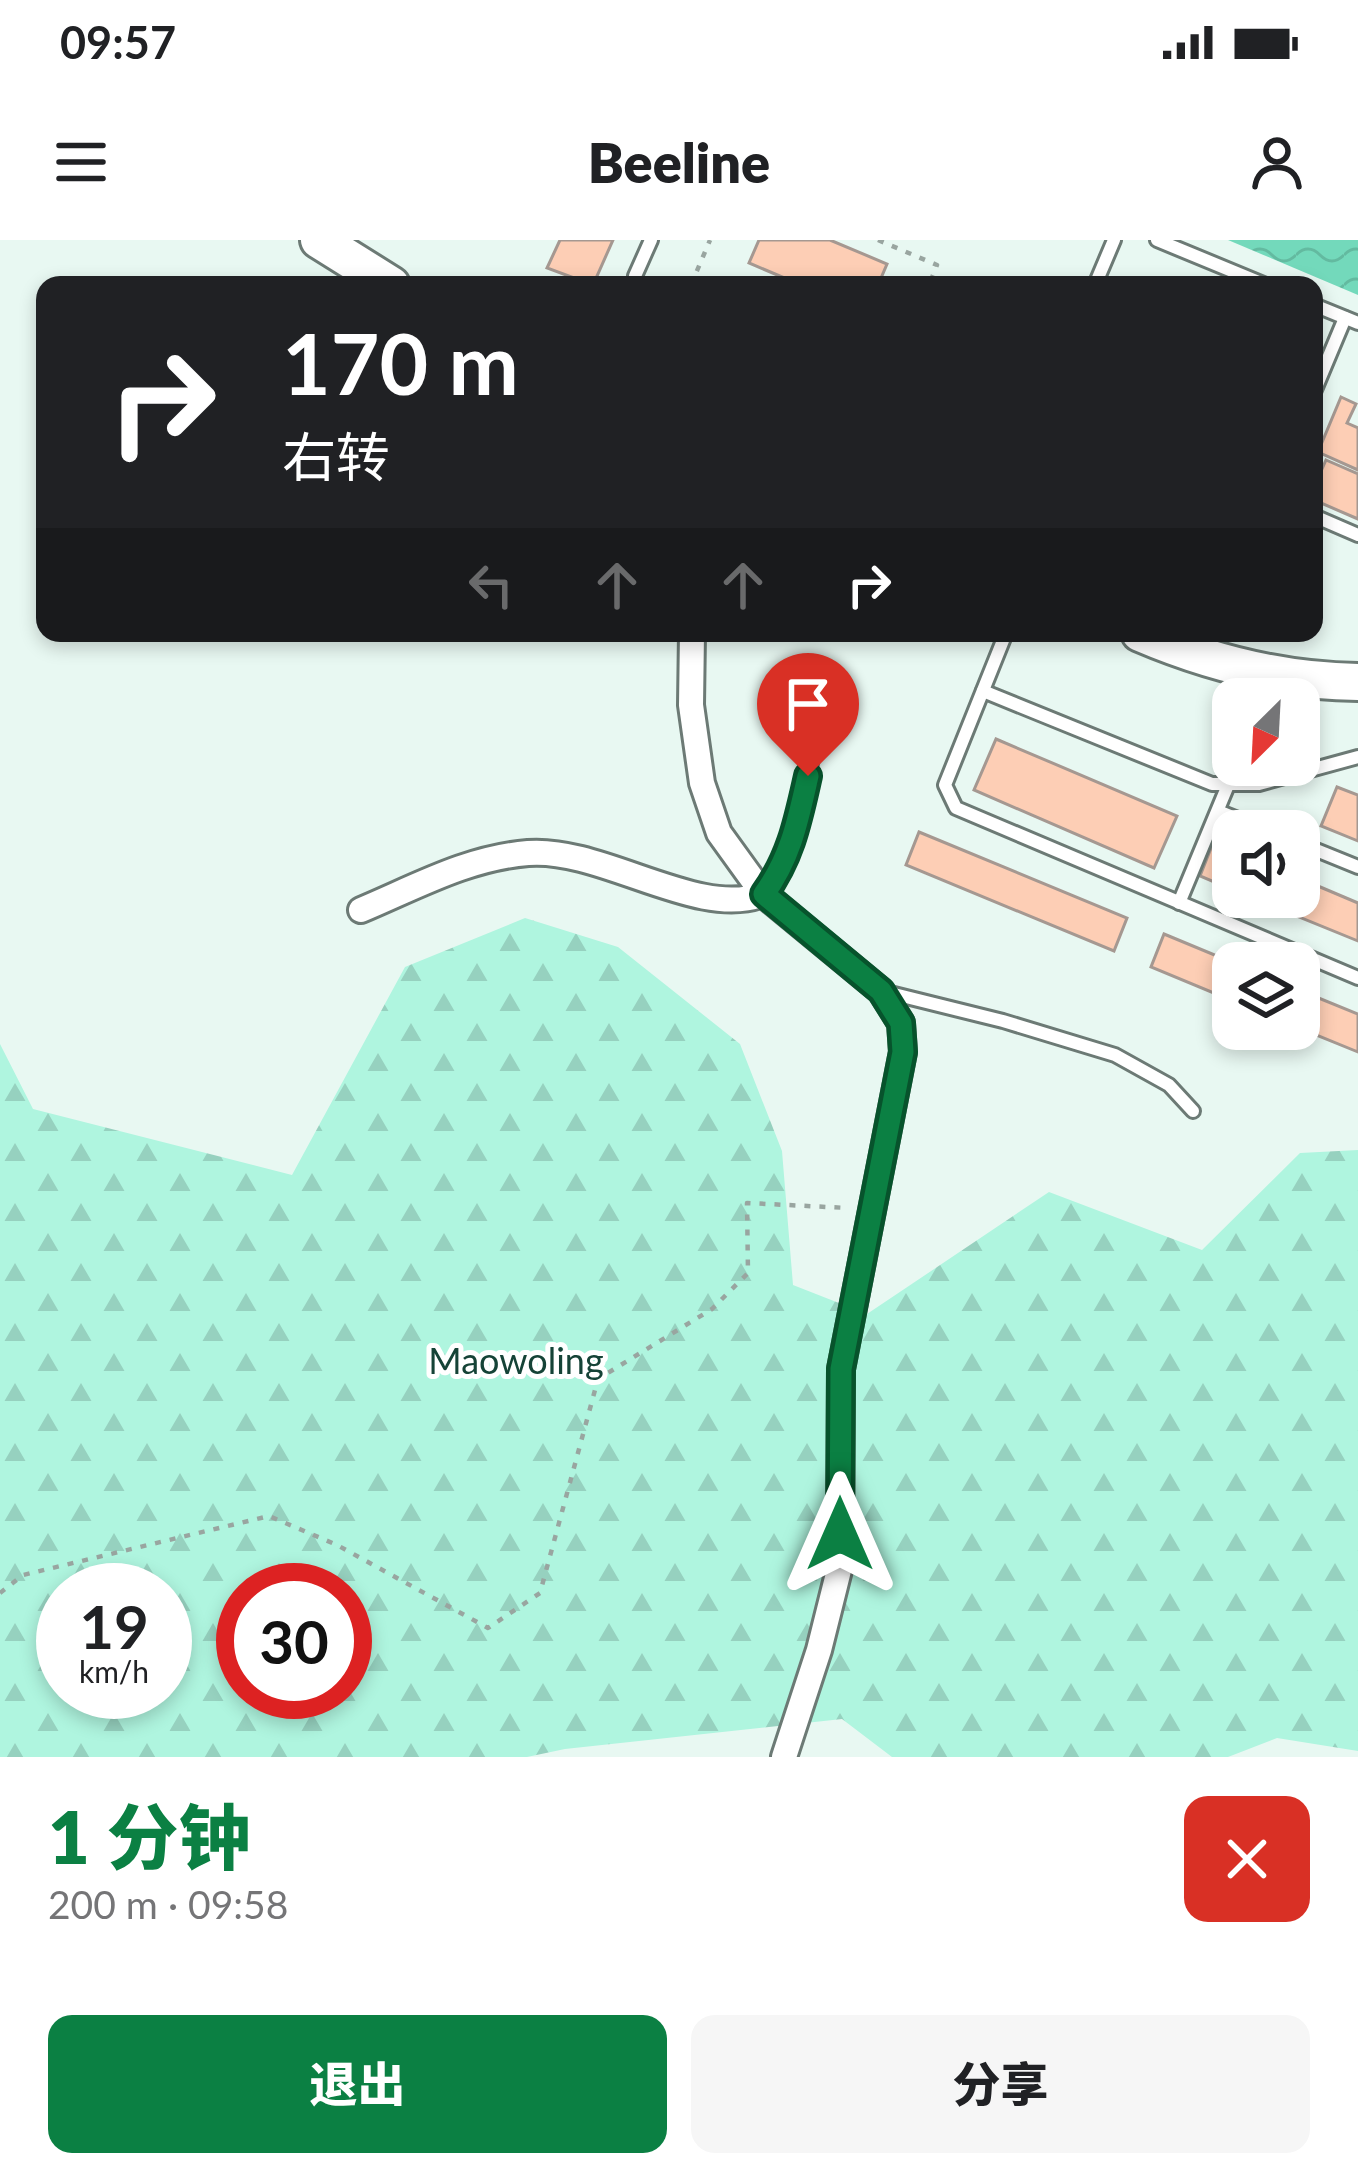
<!DOCTYPE html>
<html lang="zh">
<meta charset="utf-8">
<style>
body{margin:0;font-family:Lato,"Noto Sans SC",sans-serif;background:#f6f6f6;color:#202124;height:100vh;display:flex;flex-direction:column;font-size:45px;white-space:nowrap}
*{box-sizing:border-box;margin:0}
p{font-size:39px;color:#757577}
.icon{flex:none;width:66px;height:66px;fill:none;stroke:currentColor;stroke-width:2;stroke-linecap:round;stroke-linejoin:round}
.map{position:relative;height:1517px;overflow:hidden}
.sheet{display:flex;flex-direction:column;background:#fff;flex:1}
.sheet>*{flex:none}
.top-card{position:absolute;left:36px;top:36px;width:1287px;height:366px;border-radius:24px;box-shadow:0 6px 18px #0003;background:#202124;color:#fff;overflow:hidden}
.needle{width:78px;rotate:204deg}
.controls{position:absolute;left:1212px;top:438px;display:grid;gap:24px}
.controls a{display:grid;place-items:center;width:108px;height:108px;border-radius:24px;background:#fff;box-shadow:0 6px 18px #0003;font-size:60px}
.speed{position:absolute;left:36px;top:1323px;display:flex;gap:24px;font-size:60px;font-weight:700;text-align:center}
.speed>*{display:grid;place-content:center;width:156px;height:156px;border-radius:50%;background:#fff;box-shadow:0 6px 18px #0003;line-height:1}
.speed small{font-size:30px;font-weight:400}
.speed .limit{border:18px solid #d22;background:#fff;color:#111}
.pin{position:absolute;display:grid;place-items:center;width:102px;height:102px;color:#fff;margin:-123px -51px;border-radius:50% 50% 50% 0;rotate:-45deg;box-shadow:0 0 12px #0007}
.pin .icon{rotate:45deg}
.me{position:absolute;width:132px;margin:-66px;rotate:0deg;stroke-linejoin:round;filter:drop-shadow(0 0 9px #0008)}
.turn{display:flex;align-items:center;gap:42px;height:252px;padding:0 48px;font-size:54px}
.turn .icon{width:156px;height:156px;stroke-width:2.5}
.turn b{display:block;font-size:84px;line-height:102px}
.lanes{display:flex;align-items:center;height:114px;padding:0 48px;background:#0003;justify-content:center;gap:60px;direction:ltr}
.lanes .off{opacity:.35}
.round{display:grid;place-items:center;flex:none;width:126px;height:126px;border-radius:24px;background:#f6f6f6}
.head{display:flex;align-items:center;justify-content:space-between;height:204px;padding:0 48px}
h1{font-size:72px;font-weight:800;line-height:90px;color:#0b8043}
.primary-button{display:flex;gap:24px;margin-top:auto;padding:24px 48px}
.primary-button a{flex:1;height:138px;border-radius:24px;background:#0b8043;color:#fff;font-size:48px;font-weight:800;line-height:138px;text-align:center}
.primary-button a+a{background:#f6f6f6;color:#202124}
.status{display:flex;justify-content:space-between;align-items:center;height:84px;padding:0 60px;background:#fff;direction:ltr}
.status svg{height:33px;fill:currentColor}
header{display:flex;justify-content:space-between;align-items:center;height:156px;padding:0 48px;background:#fff;font-size:54px;font-weight:800}
.map>svg:first-child{display:block}
</style>
<div class="status"><b>09:57</b><svg viewBox="0 0 49 12"><path d="M0 12V9h3v3zM5 12V6h3v6zM10 12V3h3v9zM15 12V0h3v12zM26 1h20v11H26zM47 4h2v5h-2z"/></svg></div>
<header><svg class="icon" aria-label="menu" viewBox="0 0 24 24"><path d="M4 6h16M4 12h16M4 18h16"/></svg>Beeline<svg class="icon" aria-label="person" viewBox="0 0 24 24"><circle cx="12" cy="8" r="4"/><path d="M4 21q1-7 8-7t8 7"/></svg></header>
<div class="map">
<svg width="1358" height="1517" viewBox="0 0 1358 1517">
<defs>
<pattern id="forest-firs" width="22" height="20" patternUnits="userSpaceOnUse" patternTransform="scale(3)"><rect width="22" height="20" fill="#aff5df"/><path d="M5 1l3.5 6h-7zM16 11l3.5 6h-7z" fill="#96d1bf"/></pattern>
<pattern id="water-waves" width="16" height="10" patternUnits="userSpaceOnUse" patternTransform="scale(3)"><rect width="16" height="10" fill="#73d9bb"/><path d="M0 5q4-4 8 0t8 0" fill="none" stroke="#63baa0"/></pattern>
</defs>
<rect width="100%" height="100%" fill="#e8f8f2"/>
<path fill="url(#forest-firs)" fill-rule="evenodd" d="M525,678l93,29 122,97 42,107 11,134 74,29 182,-122 153,58 98,-97 58,-3v601l-81,-13 -49,19h-336l-50,-38 -277,30 -38,8h-527v-713l33,65 259,66 113,-208zM63,1350h102v102h-102zM243,1350h102v102h-102z"/>
<path fill="url(#water-waves)" d="M1228,0h130v55z"/>
<g fill="#fdceb5" stroke="#a59891" stroke-width="3">
<path d="M560,0h53l-20,45 -46,-17z"/>
<path d="M759,0h71l57,24 -9,21h-77l-52,-22z"/>
<path d="M1341,157l15,7 -9,19 11,5v42l-40,-18z"/>
<path d="M1326,220l32,14v45l-44,-19v-13z"/>
<path d="M996,499l181,77 -23,52 -180,-78z"/>
<path d="M1337,547l21,8v46l-37,-15z"/>
<path d="M919,592l208,86 -13,33 -208,-86z"/>
<path d="M1213,603l20,8v39l-33,-14z"/>
<path d="M1299,638l59,25v38l-108,-44h49z"/>
<path d="M1164,694l70,29 -1,38 -82,-34z"/>
<path d="M1299,750l59,24v38l-59,-24z"/>
</g>
<g fill="none" stroke-linecap="round" stroke-linejoin="round">
<g stroke="#6c7a75" stroke-width="18">
<g id="service">
<path d="M1157,0l109,45"/>
<path d="M635,36l16,-36"/>
<path d="M1095,45l19,-45"/>
<path d="M1314,65l44,18"/>
<path d="M1314,152l31,-74"/>
<path d="M1314,276l44,19"/>
<path d="M1006,393l-61,152 11,23 402,170"/>
<path d="M983,451l229,93h47l99,-27"/>
<path d="M1218,571l50,20"/>
<path d="M1299,603l59,24"/>
<path d="M764,653l29,-51 30,-131"/>
<path d="M1179,663l49,-118"/>
<path d="M886,752l117,29 112,34 54,30 24,26"/>
</g>
</g>
<g stroke="#6c7a75" stroke-width="30">
<g id="minor">
<path d="M692,393l-1,72 11,78 17,50 44,61 118,97 20,32 2,29 -62,317 -1,197 -21,84 -35,107"/>
<path d="M361,670c55,-23 106,-52 167,-57 74,-6 171,67 235,41"/>
</g>
</g>
<g stroke="#6c7a75" stroke-width="42">
<g id="secondary">
<path d="M319,0l72,45"/>
<path d="M1140,393c70,30 142,48 218,49"/>
</g>
</g>
<g stroke="#99a5a0" stroke-width="4.5" stroke-dasharray="6 9" stroke-linecap="butt">
<path d="M878,0l59,25 -8,20"/>
<path d="M691,45l19,-45"/>
<path d="M0,1353l23,-18 246,-59 68,29 151,83 52,-35 58,-214 114,-70 36,-36 -1,-70 101,5"/>
</g>
<use href="#service" stroke="#fff" stroke-width="12"/>
<use href="#minor" stroke="#fff" stroke-width="24"/>
<use href="#secondary" stroke="#fff" stroke-width="36"/>
</g>
<g fill="none" stroke-linecap="round" stroke-linejoin="round">
<g stroke="#07532c" stroke-width="30">
<path id="route" d="M808,536c-10,44 -17,81 -44,118l117,97 20,32 2,29 -62,317 -1,165"/>
</g>
<use href="#route" stroke="#0b8043" stroke-width="21"/>
</g>
<g text-anchor="middle" dominant-baseline="central" stroke-width="10" stroke-linejoin="round" paint-order="stroke">
<g font-size="36" fill="#154337" stroke="#fff">
<text x="516" y="1120">Maowoling</text>
</g>
</g>
</svg>
<div class="controls">
<a><svg class="needle" viewBox="-14 -14 28 28"><path d="M0-13l5 13h-10z" fill="#e53935"/><path d="M0 13l5-13h-10z" fill="#757577"/></svg></a>
<a><svg class="icon" aria-label="sound" viewBox="0 0 24 24"><path d="M4 9h4l5-4v14l-5-4H4zM17 9q2 3 0 6"/></svg></a>
<a><svg class="icon" aria-label="layers" viewBox="0 0 24 24"><path d="M12 4l9 5-9 5-9-5zM3 14l9 5 9-5"/></svg></a>
</div>
<div class="speed"><div>19<small>km/h</small></div><div class="limit">30</div></div>
<div class="pin" style="left:808px;top:536px;background:#d93025"><svg class="icon" aria-label="arrive" viewBox="0 0 24 24"><path d="M6 21V4h12l-3 4 3 4H6"/></svg></div>
<svg class="me" style="left:840px;top:1294px" viewBox="-20 -20 40 40"><path d="M0-17L14 15 0 8-14 15z" fill="#0b8043" stroke="#fff" stroke-width="4"/></svg>
<div class="top-card">
<div class="turn"><svg class="icon" aria-label="right" viewBox="0 0 24 24"><path d="M7 20v-9h11M14 6l5 5-5 5"/></svg><div><b>170 m</b>右转</div></div>
<div class="lanes"><svg class="icon off" aria-label="left" viewBox="0 0 24 24"><path d="M17 20v-9H6M10 6l-5 5 5 5"/></svg><svg class="icon off" aria-label="ahead" viewBox="0 0 24 24"><path d="M12 20V5M6 11l6-6 6 6"/></svg><svg class="icon off" aria-label="ahead" viewBox="0 0 24 24"><path d="M12 20V5M6 11l6-6 6 6"/></svg><svg class="icon" aria-label="right" viewBox="0 0 24 24"><path d="M7 20v-9h11M14 6l5 5-5 5"/></svg></div>
</div>
</div>
<section class="sheet">
<div class="head"><div><h1>1 分钟</h1><p>200 m · 09:58</p></div><a class="round" style="background:#d93025;color:#fff"><svg class="icon" aria-label="close" viewBox="0 0 24 24"><path d="M6 6l12 12M18 6L6 18"/></svg></a></div>
<div class="primary-button"><a>退出</a><a>分享</a></div>
</section>
